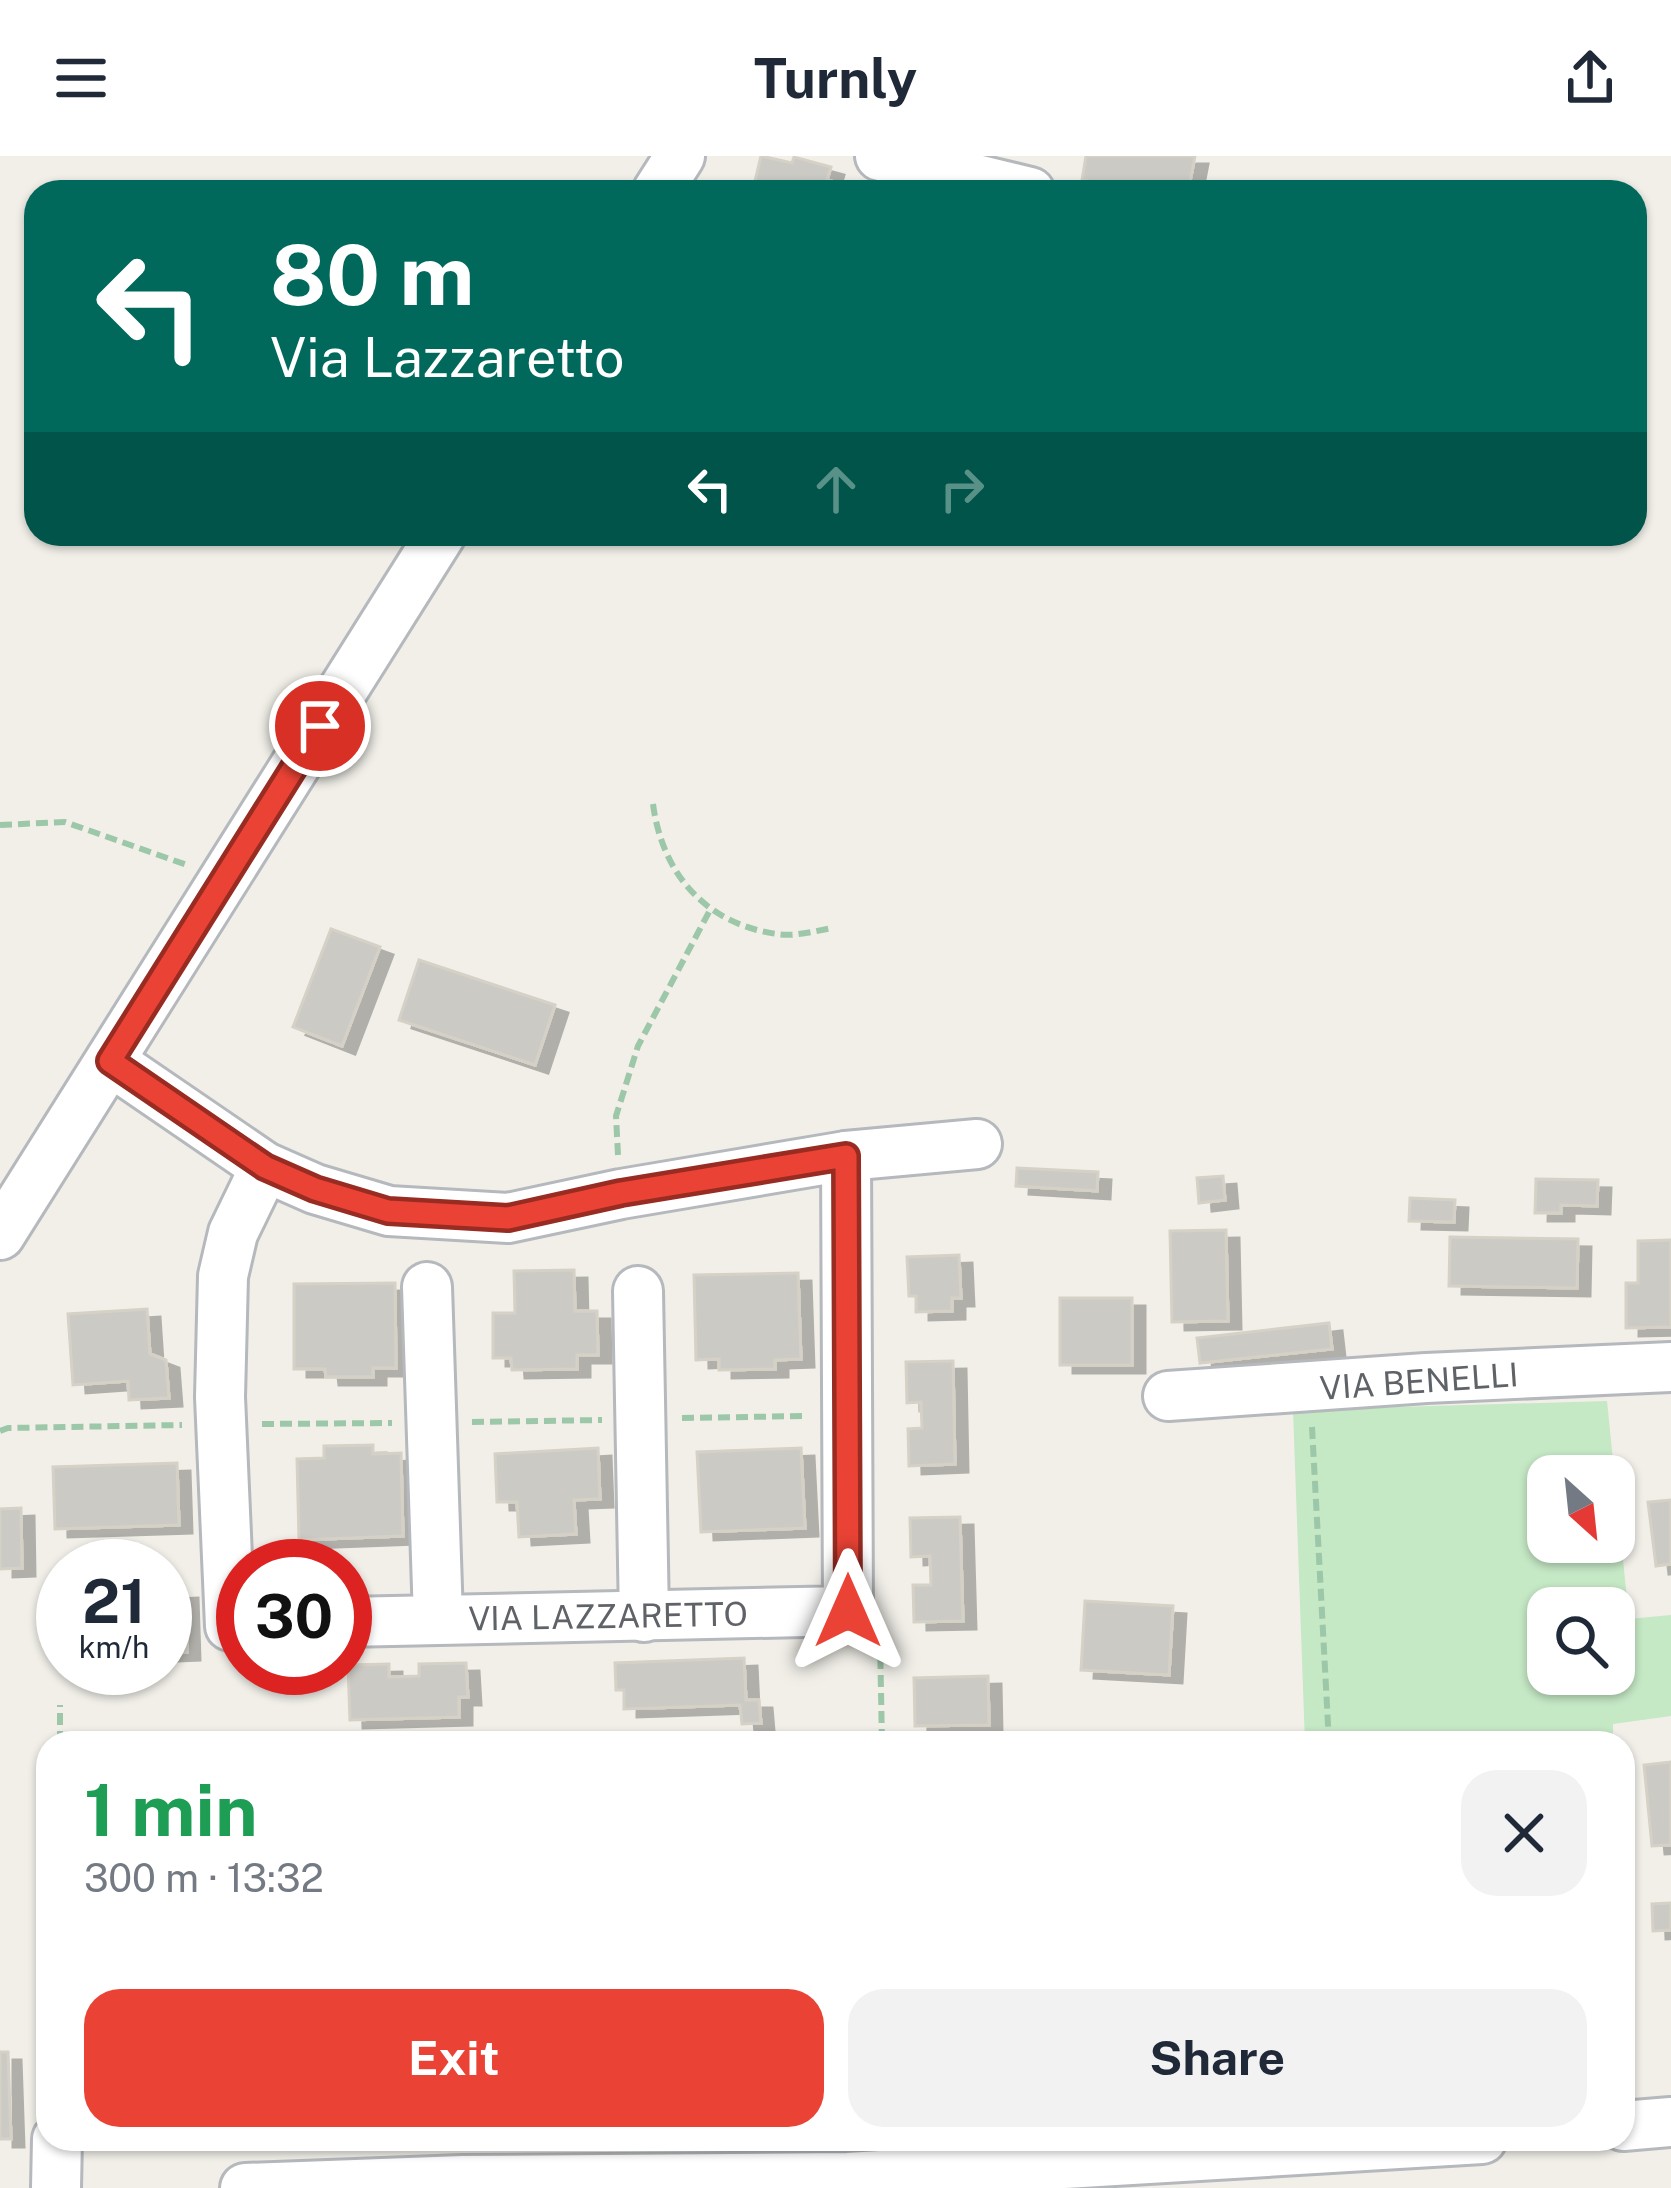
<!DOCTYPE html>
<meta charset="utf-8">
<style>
body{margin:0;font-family:"Public Sans",sans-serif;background:#f2f2f3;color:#1f2937;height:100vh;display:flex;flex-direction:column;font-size:45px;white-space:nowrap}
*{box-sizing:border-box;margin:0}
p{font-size:39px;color:#747a83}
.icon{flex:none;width:66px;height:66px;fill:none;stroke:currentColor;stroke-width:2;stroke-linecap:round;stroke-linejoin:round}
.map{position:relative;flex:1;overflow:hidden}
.sheet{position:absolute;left:36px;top:1575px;width:1599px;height:420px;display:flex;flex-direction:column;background:#fff;border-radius:36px;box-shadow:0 3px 9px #0004}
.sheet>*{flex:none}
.banner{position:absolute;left:24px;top:24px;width:1623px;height:366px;border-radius:36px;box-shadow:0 3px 9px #0004;background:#00695c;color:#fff;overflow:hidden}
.needle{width:78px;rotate:153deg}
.tools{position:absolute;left:1527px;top:1299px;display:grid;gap:24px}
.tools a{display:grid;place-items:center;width:108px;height:108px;border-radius:24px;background:#fff;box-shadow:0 3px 9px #0004;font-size:60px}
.speed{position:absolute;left:36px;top:1383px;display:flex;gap:24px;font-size:60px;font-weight:700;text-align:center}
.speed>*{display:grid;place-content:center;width:156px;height:156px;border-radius:50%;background:#fff;box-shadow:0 3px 9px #0004;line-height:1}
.speed small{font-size:30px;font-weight:400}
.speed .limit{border:18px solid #d22;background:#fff;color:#111}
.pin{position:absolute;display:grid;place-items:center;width:102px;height:102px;color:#fff;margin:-51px;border:6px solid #fff;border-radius:50%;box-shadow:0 3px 12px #0007}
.me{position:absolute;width:132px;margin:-66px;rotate:0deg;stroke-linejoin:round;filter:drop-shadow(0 0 9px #0008)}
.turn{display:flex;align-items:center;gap:42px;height:252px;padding:0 48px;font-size:54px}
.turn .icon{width:156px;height:156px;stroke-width:2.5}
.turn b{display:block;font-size:84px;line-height:102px}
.lanes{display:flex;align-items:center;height:114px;padding:0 48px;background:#0003;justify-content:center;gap:60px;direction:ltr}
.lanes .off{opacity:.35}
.round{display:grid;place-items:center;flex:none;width:126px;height:126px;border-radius:36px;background:#f2f2f3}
.headline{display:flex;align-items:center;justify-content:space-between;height:204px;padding:0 48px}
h1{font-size:72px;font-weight:700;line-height:90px;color:#1e9e55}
.cta{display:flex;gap:24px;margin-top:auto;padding:24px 48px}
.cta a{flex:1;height:138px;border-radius:36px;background:#ea4335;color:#fff;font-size:48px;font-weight:700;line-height:138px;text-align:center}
.cta a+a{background:#f2f2f3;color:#1f2937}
header{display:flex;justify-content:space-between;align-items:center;height:156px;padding:0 48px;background:#fff;font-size:54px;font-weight:700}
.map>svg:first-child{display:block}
</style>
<header><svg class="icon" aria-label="menu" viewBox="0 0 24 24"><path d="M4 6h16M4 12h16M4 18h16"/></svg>Turnly<svg class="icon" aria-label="share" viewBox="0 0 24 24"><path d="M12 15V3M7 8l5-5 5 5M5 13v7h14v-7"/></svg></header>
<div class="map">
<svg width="1671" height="2032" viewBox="0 0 1671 2032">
<defs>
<filter id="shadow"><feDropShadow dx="13" dy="8" stdDeviation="0" flood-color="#0004"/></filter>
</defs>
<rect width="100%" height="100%" fill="#f1efe8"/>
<g fill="#c5e8c5" fill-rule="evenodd">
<path d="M1607,1245l22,218 42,-4v101l-58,8v19h-308l-12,-333zM1548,1320h66v66h-66zM1548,1452h66v66h-66z"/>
<path d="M735,1983h283v13l-283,14z"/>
</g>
<g fill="#cccac5" stroke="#d6d1c6" stroke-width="3" filter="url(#shadow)">
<path d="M761,0l31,7 2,-6 37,10 -4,13 44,12h-127l2,-6 7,3z"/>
<path d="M1086,0h109l-7,36h-42l-64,-12z"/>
<path d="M331,773l49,18 -38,99 -49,-19z"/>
<path d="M419,804l136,45 -20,60 -136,-45z"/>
<path d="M1017,1012l81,4 -1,19 -81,-5z"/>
<path d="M1223,1020l2,24 -26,3 -2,-25z"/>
<path d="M1536,1023l62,1 -1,26 -36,-1v8h-26z"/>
<path d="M1410,1042l45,2 -1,22 -45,-1z"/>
<path d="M1226,1074l2,91 -56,1 -2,-91z"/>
<path d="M1450,1081l128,2 -1,49 -128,-2z"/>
<path d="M1671,1084v87l-45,1v-45h12v-42z"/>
<path d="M959,1099l2,43h-9v13l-36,1v-16h-7l-2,-39z"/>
<path d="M574,1114l1,41h22l1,44h-21v14l-65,1 -1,-12h-18v-45h22l-1,-42z"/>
<path d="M798,1117l3,86 -26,1v9l-56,1v-11l-23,1 -2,-85z"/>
<path d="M395,1127l1,85h-23v9h-47l-1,-8h-31v-85z"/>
<rect x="1060" y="1142" width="72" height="67"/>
<path d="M147,1153l3,45 16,6 3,38 -40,2 -1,-19 -55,4 -5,-71z"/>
<path d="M1329,1167l3,26 -132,14 -3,-25z"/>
<path d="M953,1205l2,103 -46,2 -1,-37 14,-1 -1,-26 -14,1 -1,-41z"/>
<path d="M373,1289v9l28,-1 2,83 -104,4 -2,-81 27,-1v-12z"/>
<path d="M598,1292l2,51 -26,1 2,34 -57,3 -2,-35h-20l-2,-48z"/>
<path d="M801,1292l4,80 -104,4 -4,-80z"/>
<path d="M177,1307l2,62 -124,4 -2,-62z"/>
<path d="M1671,1344v64l-15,2 -8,-64z"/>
<path d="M21,1352l1,60 -22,1v-60z"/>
<path d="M960,1361l3,104 -49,1 -1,-37h18l-1,-29 -19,1 -1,-39z"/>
<path d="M185,1434l2,62 -22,1v-62z"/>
<path d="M1085,1445l88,5 -4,69 -88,-5z"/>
<path d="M744,1502l2,42h13l2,23 -19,1 -2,-19 -116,4v-19h-8l-1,-27z"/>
<path d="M466,1507l2,34h-9v20l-109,3 -2,-55 41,-1v13l30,-1v-12z"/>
<path d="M988,1520l1,49 -74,1 -1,-48z"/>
<path d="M1671,1606v83l-19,1 -8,-81z"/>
<path d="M1671,1747v27l-18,1 -1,-27z"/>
<path d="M0,1896h8l3,87h-11z"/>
</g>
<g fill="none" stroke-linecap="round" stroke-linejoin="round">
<g stroke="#b5b8bc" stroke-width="54">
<g id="minor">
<path d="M880,0l150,36"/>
<path d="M657,36l23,-36"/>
<path d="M110,905l155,106 50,22 74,22 119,7 113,-24 225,-38 131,-12"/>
<path d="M0,1079l441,-701"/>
<path d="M427,1131l11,331"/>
<path d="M638,1135l6,326"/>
<path d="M1168,1240l258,-18 245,-11"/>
<path d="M345,1466l503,-11 -2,-455"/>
<path d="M243,1470h-13l-10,-229 3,-121 10,-43 32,-66"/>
<path d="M1623,1970l48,-4"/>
<path d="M56,2032l1,-49"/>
<path d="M245,2032l218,-8 385,-3 634,-38"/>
</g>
</g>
<g stroke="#9cc7a9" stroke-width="6" stroke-dasharray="12 6" stroke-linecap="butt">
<path d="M653,648c9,69 52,120 124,130 17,3 38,-3 55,-6"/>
<path d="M0,669l65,-3 122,43"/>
<path d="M618,999l-2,-39 22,-70 72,-136"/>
<path d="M682,1262l124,-2"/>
<path d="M472,1266l130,-2"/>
<path d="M262,1268l130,-1"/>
<path d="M1312,1271l17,316"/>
<path d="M0,1275l8,-3 174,-3"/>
<path d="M880,1483l2,104"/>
<path d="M60,1587v-38"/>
</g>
<use href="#minor" stroke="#fff" stroke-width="48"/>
</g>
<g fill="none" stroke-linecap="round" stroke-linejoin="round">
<g stroke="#982c22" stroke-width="30">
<path id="route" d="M320,570l-210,335 155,106 50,22 73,22 120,7 113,-25 225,-37 2,455"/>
</g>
<use href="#route" stroke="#ea4335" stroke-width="21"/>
</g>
<g text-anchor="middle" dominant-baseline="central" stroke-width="9" stroke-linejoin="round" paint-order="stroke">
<g font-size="33" fill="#5f6368" stroke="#fff">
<text transform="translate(1419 1225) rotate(-4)">VIA BENELLI</text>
<text transform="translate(608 1460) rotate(-1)">VIA LAZZARETTO</text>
</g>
</g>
</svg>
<div class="tools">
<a><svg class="needle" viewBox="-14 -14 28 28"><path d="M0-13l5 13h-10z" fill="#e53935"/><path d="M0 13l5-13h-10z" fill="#747a83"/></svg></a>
<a><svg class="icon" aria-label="search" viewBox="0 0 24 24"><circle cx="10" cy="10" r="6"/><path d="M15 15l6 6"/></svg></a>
</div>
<div class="speed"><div>21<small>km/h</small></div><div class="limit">30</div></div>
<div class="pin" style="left:320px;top:570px;background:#d93025"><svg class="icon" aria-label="arrive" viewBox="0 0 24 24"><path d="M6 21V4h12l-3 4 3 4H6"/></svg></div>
<svg class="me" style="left:848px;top:1455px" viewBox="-20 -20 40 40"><path d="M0-17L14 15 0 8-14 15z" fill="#ea4335" stroke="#fff" stroke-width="4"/></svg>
<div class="banner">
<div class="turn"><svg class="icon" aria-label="left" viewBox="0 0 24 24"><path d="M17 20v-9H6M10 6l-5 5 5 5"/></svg><div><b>80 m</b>Via Lazzaretto</div></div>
<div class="lanes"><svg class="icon" aria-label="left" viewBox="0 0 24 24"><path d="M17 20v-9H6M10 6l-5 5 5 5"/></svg><svg class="icon off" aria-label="ahead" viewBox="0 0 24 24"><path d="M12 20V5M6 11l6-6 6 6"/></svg><svg class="icon off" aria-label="right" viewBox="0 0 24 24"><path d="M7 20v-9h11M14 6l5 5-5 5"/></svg></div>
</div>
<section class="sheet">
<div class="headline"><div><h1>1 min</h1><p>300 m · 13:32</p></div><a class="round"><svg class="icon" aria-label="close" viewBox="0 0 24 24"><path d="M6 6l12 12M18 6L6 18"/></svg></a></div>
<div class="cta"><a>Exit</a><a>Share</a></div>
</section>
</div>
